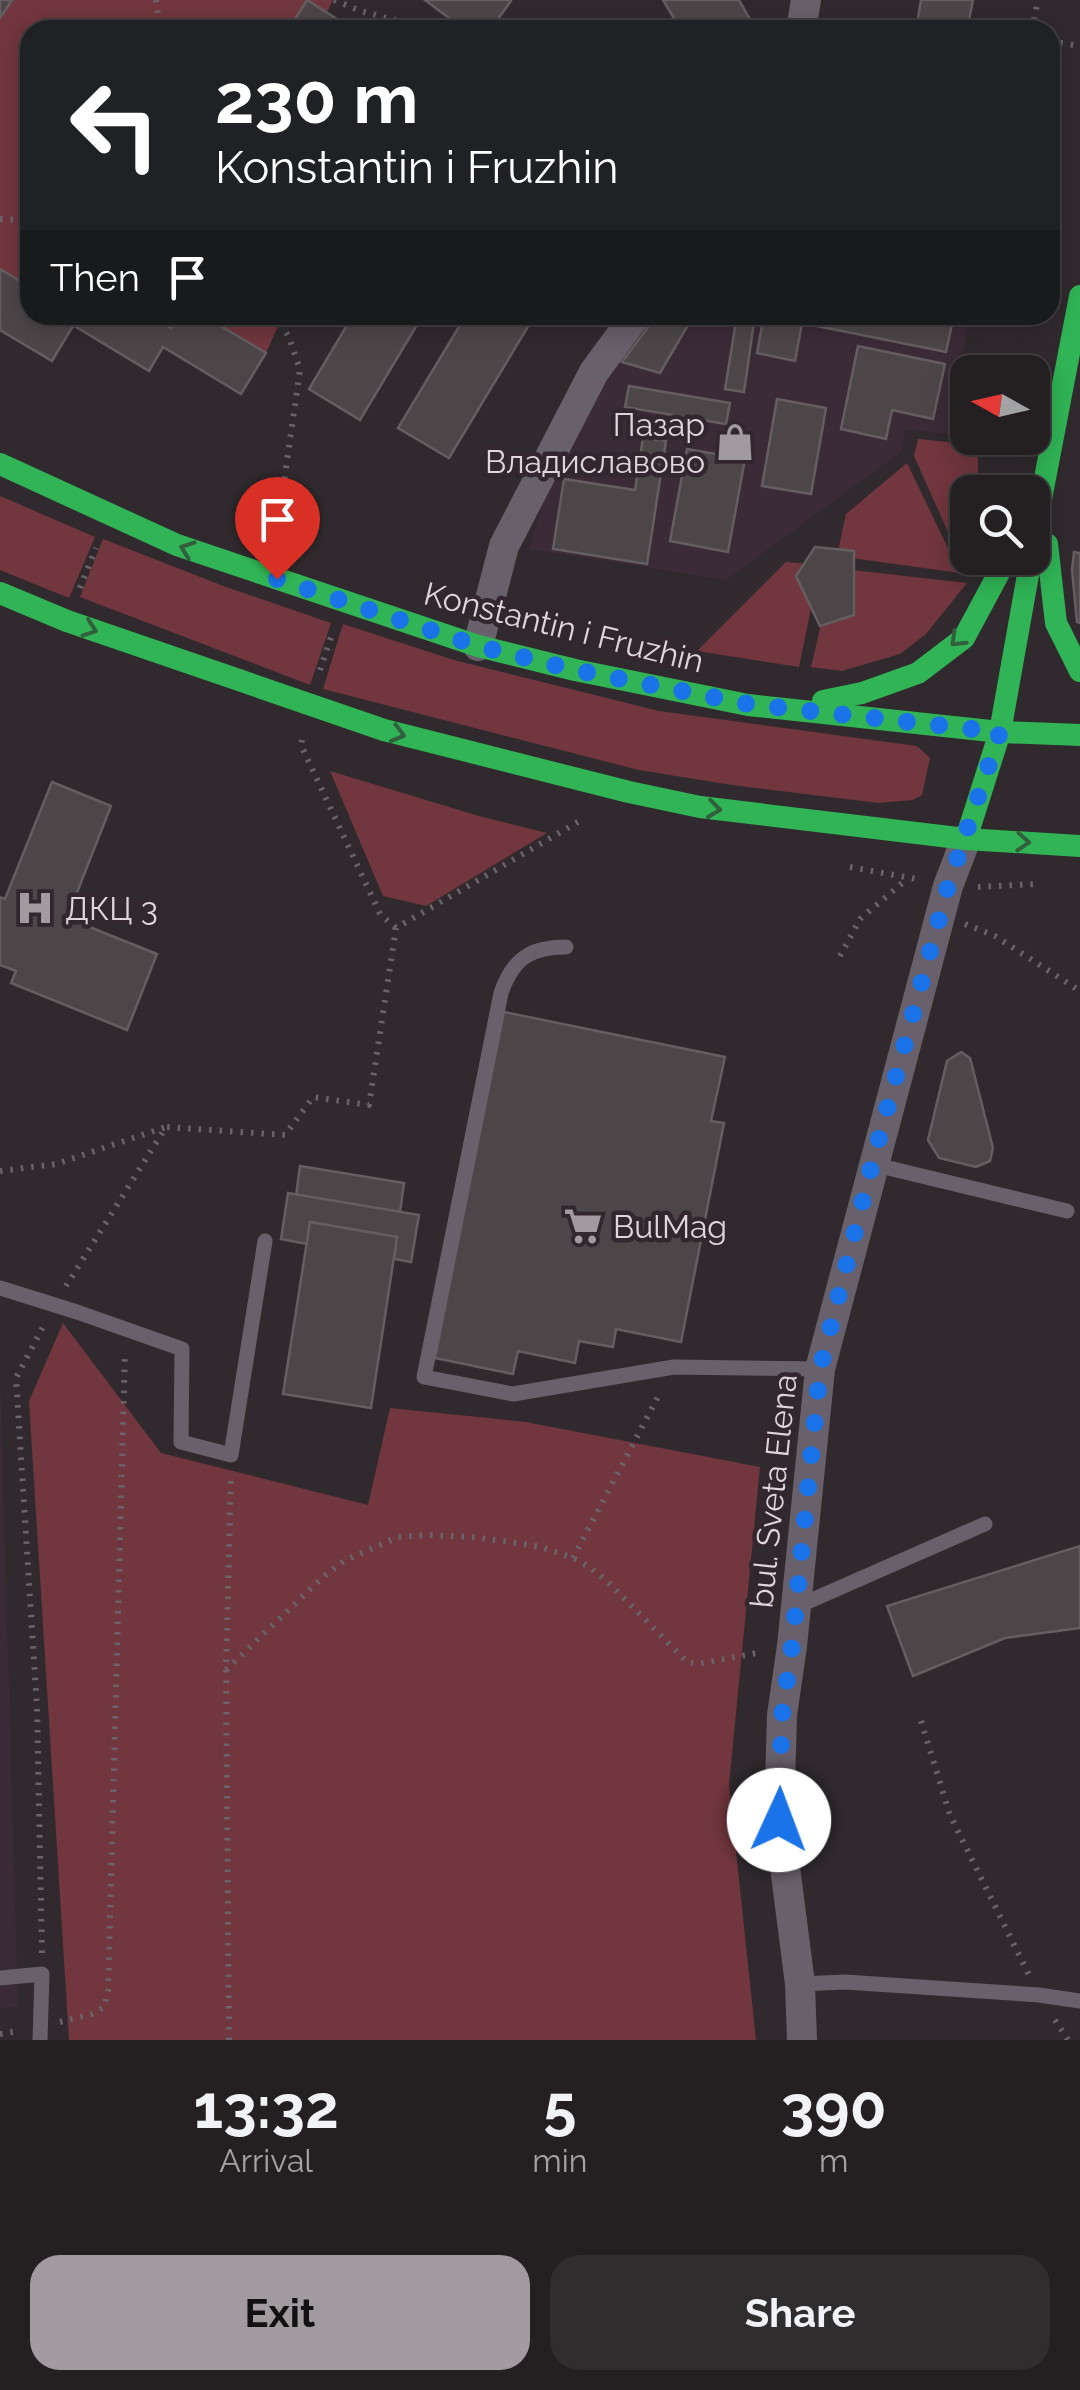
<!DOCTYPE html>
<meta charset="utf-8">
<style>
body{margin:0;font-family:Raleway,sans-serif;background:#302d2f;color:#f1f3f6;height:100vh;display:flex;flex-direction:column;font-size:38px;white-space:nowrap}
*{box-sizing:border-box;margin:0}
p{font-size:32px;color:#a3a3a5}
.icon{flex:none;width:55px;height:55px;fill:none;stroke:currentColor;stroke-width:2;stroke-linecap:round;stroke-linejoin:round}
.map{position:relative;height:2040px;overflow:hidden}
.panel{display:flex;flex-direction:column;background:#242022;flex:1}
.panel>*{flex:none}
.top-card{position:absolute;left:20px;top:20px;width:1040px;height:305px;border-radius:30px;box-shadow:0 5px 25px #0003,0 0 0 2px #413e40;background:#202124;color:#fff;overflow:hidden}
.needle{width:65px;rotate:278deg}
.buttons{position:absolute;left:950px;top:355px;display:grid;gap:20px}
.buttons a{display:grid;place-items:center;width:100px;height:100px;border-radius:20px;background:#242022;box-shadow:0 5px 25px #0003,0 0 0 2px #413e40;font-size:50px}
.pin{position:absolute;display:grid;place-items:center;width:85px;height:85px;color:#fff;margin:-102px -42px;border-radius:50% 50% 50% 0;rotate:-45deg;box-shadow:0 0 10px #0007}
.pin .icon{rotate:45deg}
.me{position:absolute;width:110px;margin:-55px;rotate:2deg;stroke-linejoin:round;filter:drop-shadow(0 0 8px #0008)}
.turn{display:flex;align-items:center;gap:35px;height:210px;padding:0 30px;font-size:45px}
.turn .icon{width:130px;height:130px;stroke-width:2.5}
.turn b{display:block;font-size:70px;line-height:85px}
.then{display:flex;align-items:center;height:95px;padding:0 30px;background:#0003;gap:20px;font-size:38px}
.eta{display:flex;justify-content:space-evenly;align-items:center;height:170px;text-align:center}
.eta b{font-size:60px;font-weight:700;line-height:70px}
.primary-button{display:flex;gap:20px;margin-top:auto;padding:20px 30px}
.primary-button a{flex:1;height:115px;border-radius:30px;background:#a19a9e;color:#111;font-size:40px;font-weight:700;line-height:115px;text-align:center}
.primary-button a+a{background:#302d2f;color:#f1f3f6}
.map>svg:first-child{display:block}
</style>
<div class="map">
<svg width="1080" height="2040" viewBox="0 0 1080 2040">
<rect width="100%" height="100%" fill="#302a2e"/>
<g fill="#3b2b37">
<path d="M651,315h319l-22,119 -43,-5 -3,22 -176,129 -197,-31 21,-71 47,-97z"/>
<path d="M0,1374l18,633 -18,1z"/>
</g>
<g fill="#72363e">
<path d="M12,0h321l-15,30h-288v257l-30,-18v-251z"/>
<path d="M202,315h81l-17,38z"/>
<path d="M918,439l60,6v47h-10l1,66 -4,12 -51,-114z"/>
<path d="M907,463l53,110 -123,-17 9,-42z"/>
<path d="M0,496l95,41 -26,61 -69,-28z"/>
<path d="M103,539l123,48 105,36 -21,62 -230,-88z"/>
<path d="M786,562l34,3 -21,102 -102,-16z"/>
<path d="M834,568l133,15 -41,51 -26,20 -58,17 -31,-4z"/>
<path d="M343,624l111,36 205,51 258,35 13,12 -8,37 -9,5 -35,3 -146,-18 -93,-15 -316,-81z"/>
<path d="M330,771l149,45 68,17 -121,73 -43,-10z"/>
<path d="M63,1323l98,130 207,52 22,-97 136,14 234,45 -31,318 27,255h-687l-40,-639z"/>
</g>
<g fill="#4c4648" stroke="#645e61" stroke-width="2.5">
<path d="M0,0h12l-12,18z"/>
<path d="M307,0l41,26 -3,4 -56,-1z"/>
<path d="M425,0h85l1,1 -21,29h-25z"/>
<path d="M663,0h76l17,30h-75z"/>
<path d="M921,0h52l-6,30h-51z"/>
<path d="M0,269l30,18v28l49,1 -27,45 -52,-31z"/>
<path d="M79,315h70l22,13 7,-13h24l64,38 -25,41 -78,-47 -14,24 -76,-46z"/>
<path d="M353,315h70l-63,105 -51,-31z"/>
<path d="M466,315h69l-86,143 -51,-30z"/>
<path d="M657,315h37l-34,58 -38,-11z"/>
<path d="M737,315h18l-11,77 -19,-3z"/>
<path d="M764,315h190l-8,37 -144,-29 -7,38 -38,-8z"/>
<path d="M858,346l87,18 -12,55 -41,-9 -6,29 -45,-10z"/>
<path d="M629,386l101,17 -4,21 -101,-17z"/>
<path d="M777,399l49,9 -15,86 -49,-8z"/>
<path d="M643,438l23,3 -19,123 -94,-15 11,-70 71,11z"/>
<path d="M687,449l58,10 -17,93 -58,-11z"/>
<path d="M815,547l39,4v64l-34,11 -24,-50z"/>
<path d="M1074,552l6,1v70l-3,-1 -5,-52z"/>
<path d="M52,782l59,24 -44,112 90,36 -30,76 -116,-47 5,-12 -16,-6v-68l5,2z"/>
<path d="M504,1012l221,45 -14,64 13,2 -43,219 -65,-13 -3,18 -34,-6 -4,22 -57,-12 -5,23 -78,-16z"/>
<path d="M961,1052l9,6 23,90 -3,13 -14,6 -37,-9 -11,-18 19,-79z"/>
<path d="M300,1166l104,17 -4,29 -104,-16z"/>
<path d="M288,1193l131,22 -8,47 -17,-3 3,-22 -87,-15 -3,22 -26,-5z"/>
<path d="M310,1222l87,15 -26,171 -88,-14z"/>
<path d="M1080,1546v82l-75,10 -92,38 -26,-70z"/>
</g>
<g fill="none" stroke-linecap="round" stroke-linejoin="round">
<g stroke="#6a636a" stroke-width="6" stroke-dasharray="2.5 8" stroke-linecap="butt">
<path d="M156,0l4,30"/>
<path d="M334,0l27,11 71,19"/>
<path d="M1032,30l6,-30"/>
<path d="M1050,41l30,5"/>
<path d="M0,219l30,1"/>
<path d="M275,315l14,22 11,33 -16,112"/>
<path d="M80,588l16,-40"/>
<path d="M320,670l12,-36"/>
<path d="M302,740l-1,5 79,169 16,14"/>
<path d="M850,867l72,13"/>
<path d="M978,887l58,-3"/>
<path d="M965,924l30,12 85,55"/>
<path d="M840,956l20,-37 47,-40"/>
<path d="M0,1171l56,-7 110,-37"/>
<path d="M66,1286l100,-159 119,8 28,-38 56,8 27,-177 187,-109"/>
<path d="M573,1558l88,-167"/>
<path d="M226,1670l98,-94 20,-15 54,-24 31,-2 42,2 40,5 30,5 32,11 18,10 18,15 78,79 11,2 64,-12"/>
<path d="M921,1721l29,94 79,160"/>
<path d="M42,1953l-5,-246 -21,-329 29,-55"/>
<path d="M1055,2020l13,20"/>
<path d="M60,2022l32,-8 12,-7 4,-16 17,-639"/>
<path d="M0,2034l18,-3"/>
<path d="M229,2040l-3,-370 5,-194"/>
</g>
<g stroke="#68606a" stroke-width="15">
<path d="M566,947c-36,0 -53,12 -65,46l-77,384 89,17 161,-27 146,2"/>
<path d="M872,1164l195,47"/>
<path d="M0,1288l77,24 105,37 -1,93 50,13 34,-214"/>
<path d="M796,1607l189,-83"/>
<path d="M0,1978l42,-4 -2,66"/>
<path d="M800,1984l45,-2 194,13 41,6"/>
</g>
<g stroke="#68606a" stroke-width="30">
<path d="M801,30l5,-30"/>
<path d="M478,646l26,-100 90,-174 42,-57"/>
<path d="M802,2040l-2,-56 -21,-164 3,-105 10,-69 28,-277 128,-483 18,-47"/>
</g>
<g stroke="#30b455" stroke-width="22">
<path d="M0,464l177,81 301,101 97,24 173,35 252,27 80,3"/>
<path d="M1047,544l9,79 24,48"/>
<path d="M1032,546l48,-250"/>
<path d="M0,593l67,28 317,109 245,62 71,15 266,32 114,7"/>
<path d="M823,701l39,-8 56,-20 46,-35 43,-80"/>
<path d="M966,839l34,-107 31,-174"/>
</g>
</g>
<defs><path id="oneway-chevron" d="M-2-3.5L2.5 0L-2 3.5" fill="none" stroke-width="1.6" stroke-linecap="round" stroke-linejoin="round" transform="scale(2.5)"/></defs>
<g stroke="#325f3e">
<use href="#oneway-chevron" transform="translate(187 549) rotate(-160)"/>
<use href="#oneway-chevron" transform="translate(90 629) rotate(19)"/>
<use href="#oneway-chevron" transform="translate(957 640) rotate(136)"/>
<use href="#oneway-chevron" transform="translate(398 734) rotate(15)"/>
<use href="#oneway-chevron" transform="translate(714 809) rotate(7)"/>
<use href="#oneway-chevron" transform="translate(1023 842) rotate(4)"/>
</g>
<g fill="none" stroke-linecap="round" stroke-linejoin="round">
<path stroke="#1a73e8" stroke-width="18" stroke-dasharray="0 32.4" d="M277,579l201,67 97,24 173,34 252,28 -52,154 -76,278 -52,205 -28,277 -10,69 -3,105"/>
</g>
<defs>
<g id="shop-bare" transform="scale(3)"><path d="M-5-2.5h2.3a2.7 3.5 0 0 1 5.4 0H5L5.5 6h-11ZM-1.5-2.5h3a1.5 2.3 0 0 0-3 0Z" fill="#a19a9e" stroke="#33272f" stroke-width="2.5" paint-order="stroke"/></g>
<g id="hospital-bare" transform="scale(3)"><path d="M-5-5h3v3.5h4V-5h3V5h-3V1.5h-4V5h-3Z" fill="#a19a9e" stroke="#33272f" stroke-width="2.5" paint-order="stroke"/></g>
<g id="supermarket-bare" transform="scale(3)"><path d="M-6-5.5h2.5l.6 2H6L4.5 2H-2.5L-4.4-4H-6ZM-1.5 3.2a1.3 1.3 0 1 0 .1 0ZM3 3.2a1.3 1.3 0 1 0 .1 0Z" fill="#a19a9e" stroke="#33272f" stroke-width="2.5" paint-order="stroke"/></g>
</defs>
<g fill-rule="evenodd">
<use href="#shop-bare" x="735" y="442"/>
<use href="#hospital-bare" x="35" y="908"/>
<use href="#supermarket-bare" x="583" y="1226"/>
</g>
<g text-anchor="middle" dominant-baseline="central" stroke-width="9" stroke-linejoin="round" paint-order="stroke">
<g font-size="32" fill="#ded6db" stroke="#33272f" text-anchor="start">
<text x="705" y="424" text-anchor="end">Пазар<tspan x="705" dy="37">Владиславово</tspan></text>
<text x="65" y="908">ДКЦ 3</text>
<text x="613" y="1226">BulMag</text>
</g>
<g font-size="32" fill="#ded6db" stroke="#33272f">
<text transform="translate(564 627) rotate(14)">Konstantin i Fruzhin</text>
<text transform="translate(773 1491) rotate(-84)">bul. Sveta Elena</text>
</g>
</g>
</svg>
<div class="buttons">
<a><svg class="needle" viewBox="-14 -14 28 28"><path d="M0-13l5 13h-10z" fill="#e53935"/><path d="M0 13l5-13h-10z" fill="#a3a3a5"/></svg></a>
<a><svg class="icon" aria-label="search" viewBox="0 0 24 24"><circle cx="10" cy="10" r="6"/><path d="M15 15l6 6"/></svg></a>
</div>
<div class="pin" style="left:277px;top:579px;background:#d93025"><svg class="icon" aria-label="arrive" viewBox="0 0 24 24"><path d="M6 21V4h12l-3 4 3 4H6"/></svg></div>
<svg class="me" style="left:779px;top:1820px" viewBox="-20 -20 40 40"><circle r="19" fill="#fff"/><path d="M0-13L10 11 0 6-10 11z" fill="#1a73e8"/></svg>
<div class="top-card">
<div class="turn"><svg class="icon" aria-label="left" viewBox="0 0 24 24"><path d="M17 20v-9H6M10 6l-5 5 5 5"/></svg><div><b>230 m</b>Konstantin i Fruzhin</div></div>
<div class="then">Then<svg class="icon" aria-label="arrive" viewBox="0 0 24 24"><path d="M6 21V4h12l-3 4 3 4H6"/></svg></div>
</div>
</div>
<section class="panel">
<div class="eta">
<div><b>13:32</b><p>Arrival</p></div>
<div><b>5</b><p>min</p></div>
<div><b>390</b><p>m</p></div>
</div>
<div class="primary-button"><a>Exit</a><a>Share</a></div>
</section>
